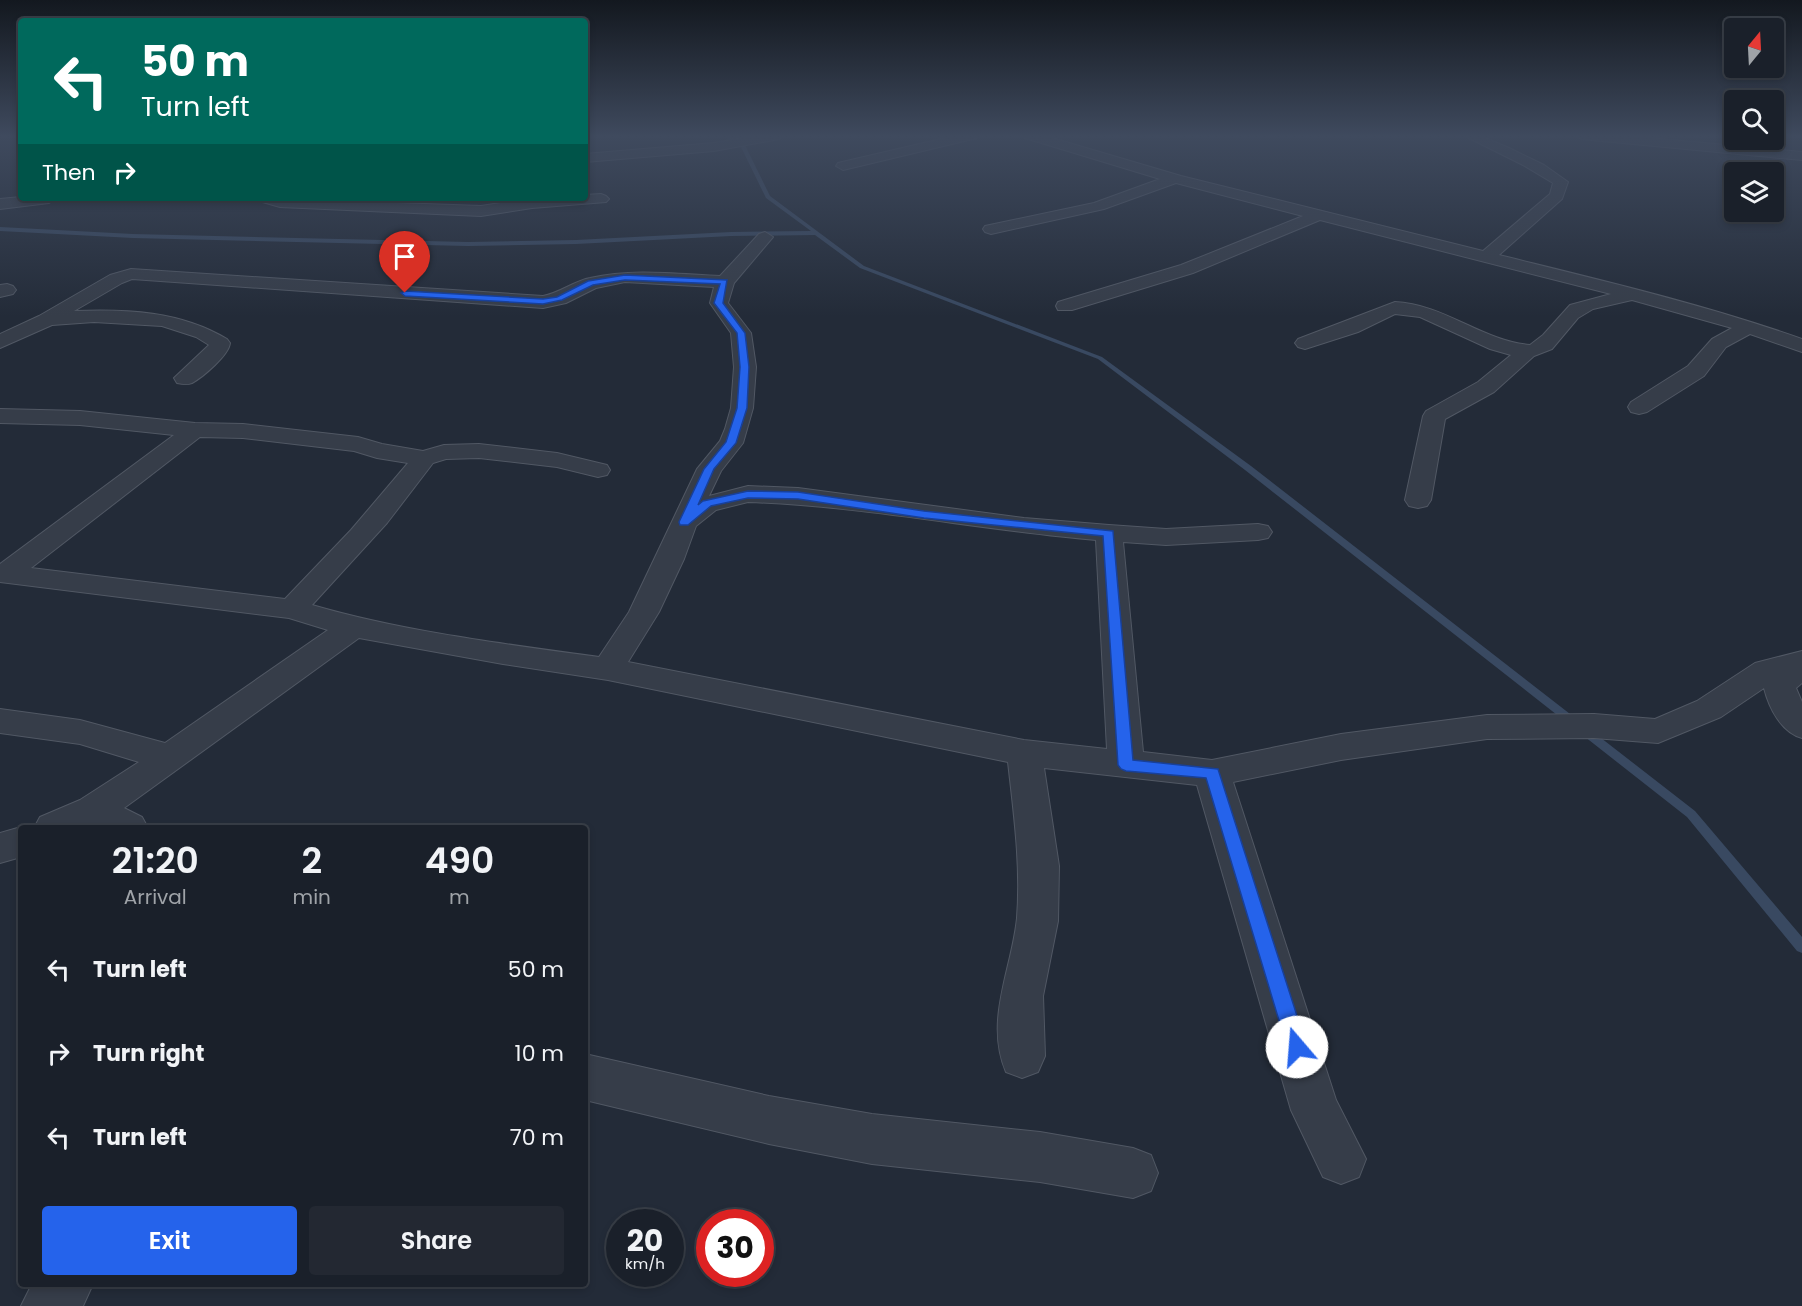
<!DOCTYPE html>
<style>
body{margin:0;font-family:Poppins,sans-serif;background:#232832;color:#f1f3f6;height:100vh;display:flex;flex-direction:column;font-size:22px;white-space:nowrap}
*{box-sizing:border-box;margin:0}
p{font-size:20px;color:#9fa3a8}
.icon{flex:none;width:33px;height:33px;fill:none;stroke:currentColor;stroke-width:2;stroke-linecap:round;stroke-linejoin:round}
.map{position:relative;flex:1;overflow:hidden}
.side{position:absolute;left:18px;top:825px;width:570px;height:462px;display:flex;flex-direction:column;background:#1a202a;border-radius:6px;box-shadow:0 3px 9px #0003,0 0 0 2px #383e47}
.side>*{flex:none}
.hud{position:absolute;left:18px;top:18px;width:570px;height:183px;border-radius:6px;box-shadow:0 3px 9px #0003,0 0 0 2px #383e47;background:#00695c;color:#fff;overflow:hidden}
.needle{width:39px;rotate:18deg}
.controls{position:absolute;left:1724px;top:18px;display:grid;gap:12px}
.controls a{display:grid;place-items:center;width:60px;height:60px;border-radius:6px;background:#1a202a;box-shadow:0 3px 9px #0003,0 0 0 2px #383e47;font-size:30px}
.speed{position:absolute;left:606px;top:1209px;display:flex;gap:12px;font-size:30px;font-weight:700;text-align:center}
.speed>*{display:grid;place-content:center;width:78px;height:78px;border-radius:50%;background:#1a202a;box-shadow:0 3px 9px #0003,0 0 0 2px #383e47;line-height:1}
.speed small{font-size:15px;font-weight:400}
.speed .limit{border:9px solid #d22;background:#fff;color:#111}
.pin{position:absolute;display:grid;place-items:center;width:51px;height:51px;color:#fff;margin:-62px -26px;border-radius:50% 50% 50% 0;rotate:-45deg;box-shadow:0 0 6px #0007}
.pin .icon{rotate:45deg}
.me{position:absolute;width:66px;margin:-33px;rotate:342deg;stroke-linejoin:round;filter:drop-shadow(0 0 4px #0008)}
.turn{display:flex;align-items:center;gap:21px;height:126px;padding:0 24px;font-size:27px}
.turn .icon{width:78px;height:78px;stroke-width:2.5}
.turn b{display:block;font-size:42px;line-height:51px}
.then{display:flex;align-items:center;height:57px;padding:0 24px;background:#0003;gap:12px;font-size:22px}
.eta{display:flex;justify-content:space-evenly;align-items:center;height:102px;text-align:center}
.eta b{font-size:36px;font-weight:600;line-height:42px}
.button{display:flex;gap:12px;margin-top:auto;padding:12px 24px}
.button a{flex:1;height:69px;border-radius:6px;background:#2563eb;color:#fff;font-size:24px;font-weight:600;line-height:69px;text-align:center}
.button a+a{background:#232832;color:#f1f3f6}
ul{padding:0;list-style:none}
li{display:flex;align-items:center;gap:18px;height:84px;padding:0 24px}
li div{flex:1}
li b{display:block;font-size:22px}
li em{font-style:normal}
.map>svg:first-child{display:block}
</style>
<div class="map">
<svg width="1802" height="1306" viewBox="0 0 1802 1306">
<rect width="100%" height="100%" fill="#232b38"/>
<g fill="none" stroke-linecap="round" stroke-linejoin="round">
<path fill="#394961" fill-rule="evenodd" d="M722,135h4l18,8 26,53 94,70 238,91 149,109 444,345 107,126v16l-5,-2 -110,-134 -442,-347 -147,-111 -238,-91 -45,-33 -84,1 -155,8 -108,2 -335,-8 -133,-7v-4l133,7 335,8 108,-2 155,-8 80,-1 -45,-33 -26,-53z"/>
<g stroke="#515864" stroke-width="2">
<g id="minor">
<path d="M761,135h24l-6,4 -65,12 -129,11v-8l129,-11z"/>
<path d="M958,135h20l-1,3 -134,32 -7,-4 2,-3z"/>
<path d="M1024,135h18l139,41 302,75 67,-57 3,-11 -30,-18 -60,-30h15l31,13 35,17 24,17 -6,17 -63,56c101,25 204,49 303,84v13l-52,-18 -24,13 -22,29 -57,36 -8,2 -8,-2 -3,-5 3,-5 57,-36 24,-27 20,-11 -100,-28 -39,9 -15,9 -26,31 -18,7 -40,36 -49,27 -14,81 -4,6 -9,2 -9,-2 -4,-6 18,-84 3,-5 52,-29 33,-27 -21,-6 -70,-32 -25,-3 -37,18 -53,17 -7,-2 -3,-4 3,-4 97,-37c49,2 87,39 135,43l13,-10 27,-30 41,-11 -291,-74 -127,53 -121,37h-14l-2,-4 2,-4 123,-37 122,-49 -127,-33 -72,26 -113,25 -6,-2 -2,-3 2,-3 109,-23 66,-24 -135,-41z"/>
<path d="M1575,135h42l185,17v8l-221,-21z"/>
<path d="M601,194l5,2 3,3 -3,3 -74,6 -51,8 -201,-9 -21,-6 -3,-3 225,8 51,-8h53v-3z"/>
<path d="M21,197v1h36l-8,5 -49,6v-10z"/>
<path d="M765,232l8,5 -39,46 -6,20 23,30 5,34 -3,41 -10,35 -22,28 -12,25 39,-10 50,2 226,30 85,7 57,4 92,-5 10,2 4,6 -4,6 -10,2 -92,5 -43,-3 20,210 69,8 129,-26 146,-19 107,-1 61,5 42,-18 58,-38 47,-12v32l-6,5 6,14v36c-21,-6 -33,-30 -38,-50l-43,29 -63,26 -64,-5 -107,1 -146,21 -108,22 103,318 30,59 -7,18 -18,7 -18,-7 -32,-67 -94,-325 -153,-17 15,98 -1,55 -15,75 2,60 -7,16 -16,6 -16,-6c-22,-52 6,-103 11,-154 4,-52 -3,-103 -9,-156l-400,-82 -105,-16 -144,-26 -235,170 18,9 6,11h-114l6,-11 40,-17 59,-38 -59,-18 -80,-11v-24l80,11 85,23 163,-113 -39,-12 -289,-36v-18l174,-129 -94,-10 -80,-2v-14l80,2 115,12 48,1 115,13 24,7 41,7 21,-6 35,-1 78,9 50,12 3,5 -3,5 -9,2 -41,-10 -78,-9 -33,1 -13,4 -46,60 -75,82c93,27 192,39 287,52l30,-45 68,-143 23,-28 5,-12 6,-21 3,-41 -3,-34 -21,-30 4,-16 -89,-5 -29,6 -30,15 -23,5 -411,-29 -10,4 -48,28c53,-2 106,0 153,28l3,4c-1,12 -27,34 -38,40 -5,2 -10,1 -15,0l-3,-5 35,-33 -13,-8 -34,-11 -68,-4 -42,3 -52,23v-14l39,-18 71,-41 21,-6 412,27c17,-3 31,-15 47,-18 43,-10 87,-4 130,-2l39,-42zM200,437l43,1 111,13 23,7 31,5 -57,67 -66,69 -254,-31zM748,502c116,4 232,28 348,38l11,209 -83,-9 -396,-78 31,-50 25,-53 12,-33 20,-16z"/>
<path d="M7,284l6,2 3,4 -3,4 -13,3v-12z"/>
<path d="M21,827l4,1h-4v29l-21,6v-30z"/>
<path d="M585,1054l184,42 103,18 168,18 93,16 18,7 7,18 -7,18 -18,7 -93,-16 -168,-18 -103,-20 -184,-44z"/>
<path d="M32,1284h61l-10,22h-62z"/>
</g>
</g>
<use href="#minor" fill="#363d49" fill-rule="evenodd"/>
</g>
<linearGradient id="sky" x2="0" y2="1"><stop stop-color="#13181f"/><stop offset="0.43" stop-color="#3f4a5e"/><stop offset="1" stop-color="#3f4a5e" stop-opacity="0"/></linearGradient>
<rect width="1802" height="317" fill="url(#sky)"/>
<path fill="#2563eb" stroke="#184099" stroke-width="1.5" d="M625,275l102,5 -4,23 22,30 4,34 -2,41 -11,35 -22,26 -16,36 5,-4 45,-10 50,1 126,19 189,20 20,229 85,9 89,278 -3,6 -7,3 -7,-3 -3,-6 -81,-269 -80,-7 -5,-2 -3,-4 -15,-229 -179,-18 -126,-19 -50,-1 -37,8 -23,19h-8l-1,-3 25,-53 22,-27 11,-34 3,-41 -3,-34 -23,-30 6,-19 -95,-4 -32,5 -31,15 -19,4 -138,-8 -4,-3 4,-2 138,8 14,-2 31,-16z"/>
</svg>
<div class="controls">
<a><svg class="needle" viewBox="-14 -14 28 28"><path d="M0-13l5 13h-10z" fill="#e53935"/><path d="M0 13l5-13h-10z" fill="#9fa3a8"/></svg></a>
<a><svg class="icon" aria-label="search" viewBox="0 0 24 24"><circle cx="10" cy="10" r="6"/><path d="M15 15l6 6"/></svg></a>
<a><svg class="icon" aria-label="layers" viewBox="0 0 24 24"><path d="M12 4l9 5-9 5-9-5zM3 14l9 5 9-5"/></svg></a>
</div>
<div class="speed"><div>20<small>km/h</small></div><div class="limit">30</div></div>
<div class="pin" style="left:405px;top:293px;background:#d93025"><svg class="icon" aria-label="arrive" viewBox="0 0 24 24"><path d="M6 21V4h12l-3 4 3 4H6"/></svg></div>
<svg class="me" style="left:1297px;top:1047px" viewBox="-20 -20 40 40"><circle r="19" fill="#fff"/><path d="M0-13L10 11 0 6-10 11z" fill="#2563eb"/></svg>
<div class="hud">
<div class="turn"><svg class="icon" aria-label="left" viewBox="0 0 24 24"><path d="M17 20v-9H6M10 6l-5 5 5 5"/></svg><div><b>50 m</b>Turn left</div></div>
<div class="then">Then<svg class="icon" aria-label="right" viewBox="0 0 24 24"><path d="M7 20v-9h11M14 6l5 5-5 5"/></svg></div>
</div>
<section class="side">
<div class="eta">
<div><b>21:20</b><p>Arrival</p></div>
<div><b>2</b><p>min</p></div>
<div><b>490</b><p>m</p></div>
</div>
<ul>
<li><svg class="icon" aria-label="left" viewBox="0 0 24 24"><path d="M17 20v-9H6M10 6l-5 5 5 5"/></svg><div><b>Turn left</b></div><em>50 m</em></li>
<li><svg class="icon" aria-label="right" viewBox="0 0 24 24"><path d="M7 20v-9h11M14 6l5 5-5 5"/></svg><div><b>Turn right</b></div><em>10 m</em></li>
<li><svg class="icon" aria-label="left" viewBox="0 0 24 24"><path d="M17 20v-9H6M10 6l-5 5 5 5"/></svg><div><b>Turn left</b></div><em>70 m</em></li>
</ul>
<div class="button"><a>Exit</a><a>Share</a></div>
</section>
</div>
